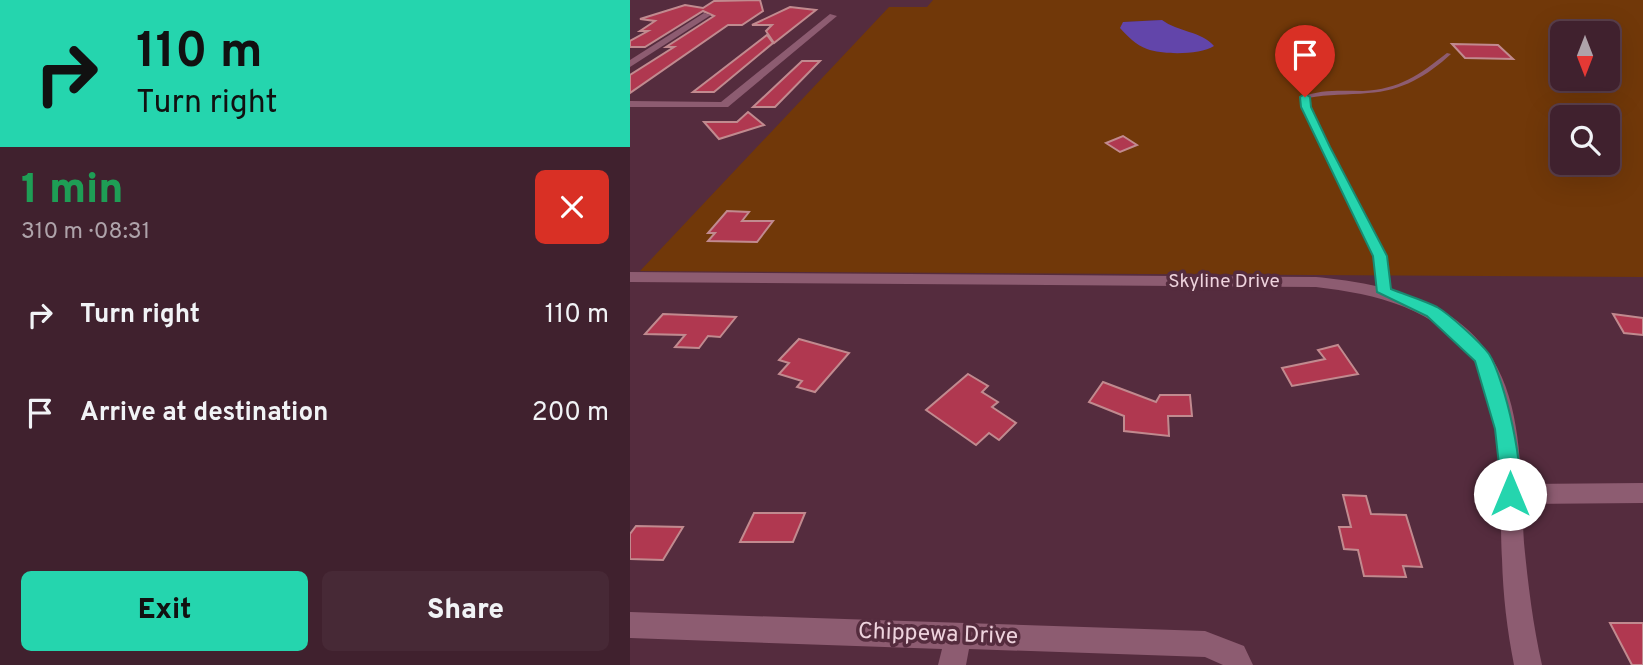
<!DOCTYPE html>
<meta charset="utf-8">
<style>
body{margin:0;font-family:Overpass,sans-serif;background:#472936;color:#f1f3f6;height:100vh;display:flex;flex-direction:column;font-size:26px;white-space:nowrap}
*{box-sizing:border-box;margin:0}
p{font-size:23px;color:#aea3aa}
.icon{flex:none;width:38px;height:38px;fill:none;stroke:currentColor;stroke-width:2;stroke-linecap:round;stroke-linejoin:round}
.map{position:relative;flex:1;overflow:hidden}
.panel{display:flex;flex-direction:column;background:#40212e;width:630px}
.panel>*{flex:none}
.banner{background:#25d5ae;color:#111;overflow:hidden}
.needle{width:46px;rotate:180deg}
.controls{position:absolute;left:920px;top:21px;display:grid;gap:14px}
.controls a{display:grid;place-items:center;width:70px;height:70px;border-radius:10px;background:#40212e;box-shadow:0 7px 28px #0002,0 0 0 2px #593e4a;font-size:35px}
.pin{position:absolute;display:grid;place-items:center;width:60px;height:60px;color:#fff;margin:-72px -30px;border-radius:50% 50% 50% 0;rotate:-45deg;box-shadow:0 0 7px #0007}
.pin .icon{rotate:45deg}
.me{position:absolute;width:77px;margin:-38px;rotate:0deg;stroke-linejoin:round;filter:drop-shadow(0 0 5px #0008)}
.turn{display:flex;align-items:center;gap:24px;height:147px;padding:0 21px;font-size:32px}
.turn .icon{width:91px;height:91px;stroke-width:2.5}
.turn b{display:block;font-size:49px;line-height:60px}
.round{display:grid;place-items:center;flex:none;width:74px;height:74px;border-radius:10px;background:#472936}
.headline{display:flex;align-items:center;justify-content:space-between;height:119px;padding:0 21px}
h1{font-size:42px;font-weight:800;line-height:52px;color:#1e9e55}
.cta{display:flex;gap:14px;margin-top:auto;padding:14px 21px}
.cta a{flex:1;height:80px;border-radius:10px;background:#25d5ae;color:#111;font-size:28px;font-weight:800;line-height:80px;text-align:center}
.cta a+a{background:#472936;color:#f1f3f6}
ul{padding:0;list-style:none}
li{display:flex;align-items:center;gap:21px;height:98px;padding:0 21px}
li div{flex:1}
li b{display:block;font-size:26px}
li em{font-style:normal}
main{display:flex;flex:1;min-height:0}
.map>svg:first-child{display:block}
</style>
<main>
<section class="panel">
<div class="banner">
<div class="turn"><svg class="icon" aria-label="right" viewBox="0 0 24 24"><path d="M7 20v-9h11M14 6l5 5-5 5"/></svg><div><b>110 m</b>Turn right</div></div>
</div>
<div class="headline"><div><h1>1 min</h1><p>310 m · 08:31</p></div><a class="round" style="background:#d93025;color:#fff"><svg class="icon" aria-label="close" viewBox="0 0 24 24"><path d="M6 6l12 12M18 6L6 18"/></svg></a></div>
<ul>
<li><svg class="icon" aria-label="right" viewBox="0 0 24 24"><path d="M7 20v-9h11M14 6l5 5-5 5"/></svg><div><b>Turn right</b></div><em>110 m</em></li>
<li><svg class="icon" aria-label="arrive" viewBox="0 0 24 24"><path d="M6 21V4h12l-3 4 3 4H6"/></svg><div><b>Arrive at destination</b></div><em>200 m</em></li>
</ul>
<div class="cta"><a>Exit</a><a>Share</a></div>
</section>
<div class="map">
<svg width="1013" height="665" viewBox="0 0 1013 665">
<rect width="100%" height="100%" fill="#552c3e"/>
<path fill="#713809" fill-rule="evenodd" d="M303,0h710v277l-1003,-6 249,-264h38zM528,20h4l42,30 -47,2 -34,-30zM933,33h45v46h-45zM933,117h45v46h-45z"/>
<path fill="#6245aa" d="M532,20c16,12 39,11 52,26 -14,9 -51,9 -67,3 -11,-4 -20,-13 -27,-21l3,-6z"/>
<g fill="#b03850" stroke="#c18a8f" stroke-width="2">
<path d="M130,0l3,11 -21,14h-14l-98,68v-18l44,-28h-8l48,-31 -11,-5 -58,36h-15v-6l18,-10h-8l15,-10 -15,-2 45,-14 18,3 11,-7z"/>
<path d="M160,7l26,3 -42,33 -8,-12 6,-6h-20z"/>
<path d="M137,35l6,8 -59,49h-21z"/>
<path d="M822,44l46,1 15,14 -48,-1z"/>
<path d="M172,61h18l-45,46h-22z"/>
<path d="M118,112l16,13 -45,14 -15,-17h33z"/>
<path d="M493,136l14,9 -17,7 -14,-9z"/>
<path d="M97,211l22,1 -7,9h31l-16,21 -49,-1 7,-8h-7z"/>
<path d="M33,314l73,3 -16,20 -12,-1 -9,12 -24,-1 10,-12 -40,-1z"/>
<path d="M983,314l30,4v17l-19,-2z"/>
<path d="M169,339l50,14 -34,39 -18,-5 5,-6 -23,-7 10,-11 -10,-3z"/>
<path d="M708,345l20,29 -66,12 -10,-18 43,-9 -7,-9z"/>
<path d="M338,374l20,12 -6,6 16,10 -6,5 24,16 -17,17 -10,-7 -13,12 -50,-35z"/>
<path d="M473,382l53,20 4,-7h30l2,21h-24l1,20 -45,-5v-15l-35,-14z"/>
<path d="M713,495l23,1 5,18 35,1 16,52 -19,-1 3,11 -42,-1 -6,-26 -14,-1 -5,-22h12z"/>
<path d="M124,513h51l-12,29h-53z"/>
<path d="M6,526l47,1 -20,33 -33,-1v-25z"/>
<path d="M980,623h33v42h-11z"/>
</g>
<g fill="none" stroke-linecap="round" stroke-linejoin="round">
<path fill="#8d5c71" fill-rule="evenodd" d="M817,53l4,1c-24,22 -49,37 -83,39 -20,2 -40,1 -60,5 12,58 55,101 75,156 4,12 4,26 5,38l-4,3 -4,-3c-1,-12 -1,-26 -5,-38 -19,-55 -61,-99 -73,-157 19,-8 41,-6 61,-6 37,-2 56,-16 84,-38z"/>
<g fill="#8d5c71" fill-rule="evenodd">
<path d="M74,13l7,2 -81,52v-7z"/>
<path d="M200,14l7,2 -109,91h-98v-6l91,1z"/>
<path d="M1013,483v20l-133,1 -8,-3 -3,-7 3,-7 8,-3z"/>
<path d="M0,612l575,19 39,15 9,19h-30l-18,-8 -236,-8 -3,16h-28l4,-16 -312,-11z"/>
</g>
<path fill="#8d5c71" fill-rule="evenodd" d="M0,272l686,5c63,6 132,20 171,74 38,52 33,131 37,192 4,41 9,82 18,122h-28c-7,-35 -11,-70 -12,-106 -3,-53 3,-154 -28,-198 -36,-53 -98,-67 -158,-74l-686,-5z"/>
</g>
<path fill="#25d5ae" stroke="#188a71" stroke-width="2" d="M675,94l5,3 1,10 19,40 57,109 4,33c15,6 32,11 46,18 12,7 43,35 52,47 15,23 39,122 28,147l-7,2 -7,-2 -8,-72 -20,-68 -48,-45 -50,-24 -4,-36 -72,-149 -1,-10z"/>
<g text-anchor="middle" dominant-baseline="central" stroke-width="7" stroke-linejoin="round" paint-order="stroke">
<g font-size="19" fill="#eed3dd" stroke="#552c3e">
<text x="594" y="282">Skyline Drive</text>
</g>
<g font-size="23" fill="#eed3dd" stroke="#552c3e">
<text transform="translate(308 635) rotate(2)">Chippewa Drive</text>
</g>
</g>
</svg>
<div class="controls">
<a><svg class="needle" viewBox="-14 -14 28 28"><path d="M0-13l5 13h-10z" fill="#e53935"/><path d="M0 13l5-13h-10z" fill="#aea3aa"/></svg></a>
<a><svg class="icon" aria-label="search" viewBox="0 0 24 24"><circle cx="10" cy="10" r="6"/><path d="M15 15l6 6"/></svg></a>
</div>
<div class="pin" style="left:675px;top:97px;background:#d93025"><svg class="icon" aria-label="arrive" viewBox="0 0 24 24"><path d="M6 21V4h12l-3 4 3 4H6"/></svg></div>
<svg class="me" style="left:880px;top:494px" viewBox="-20 -20 40 40"><circle r="19" fill="#fff"/><path d="M0-13L10 11 0 6-10 11z" fill="#25d5ae"/></svg>
</div>
</main>
